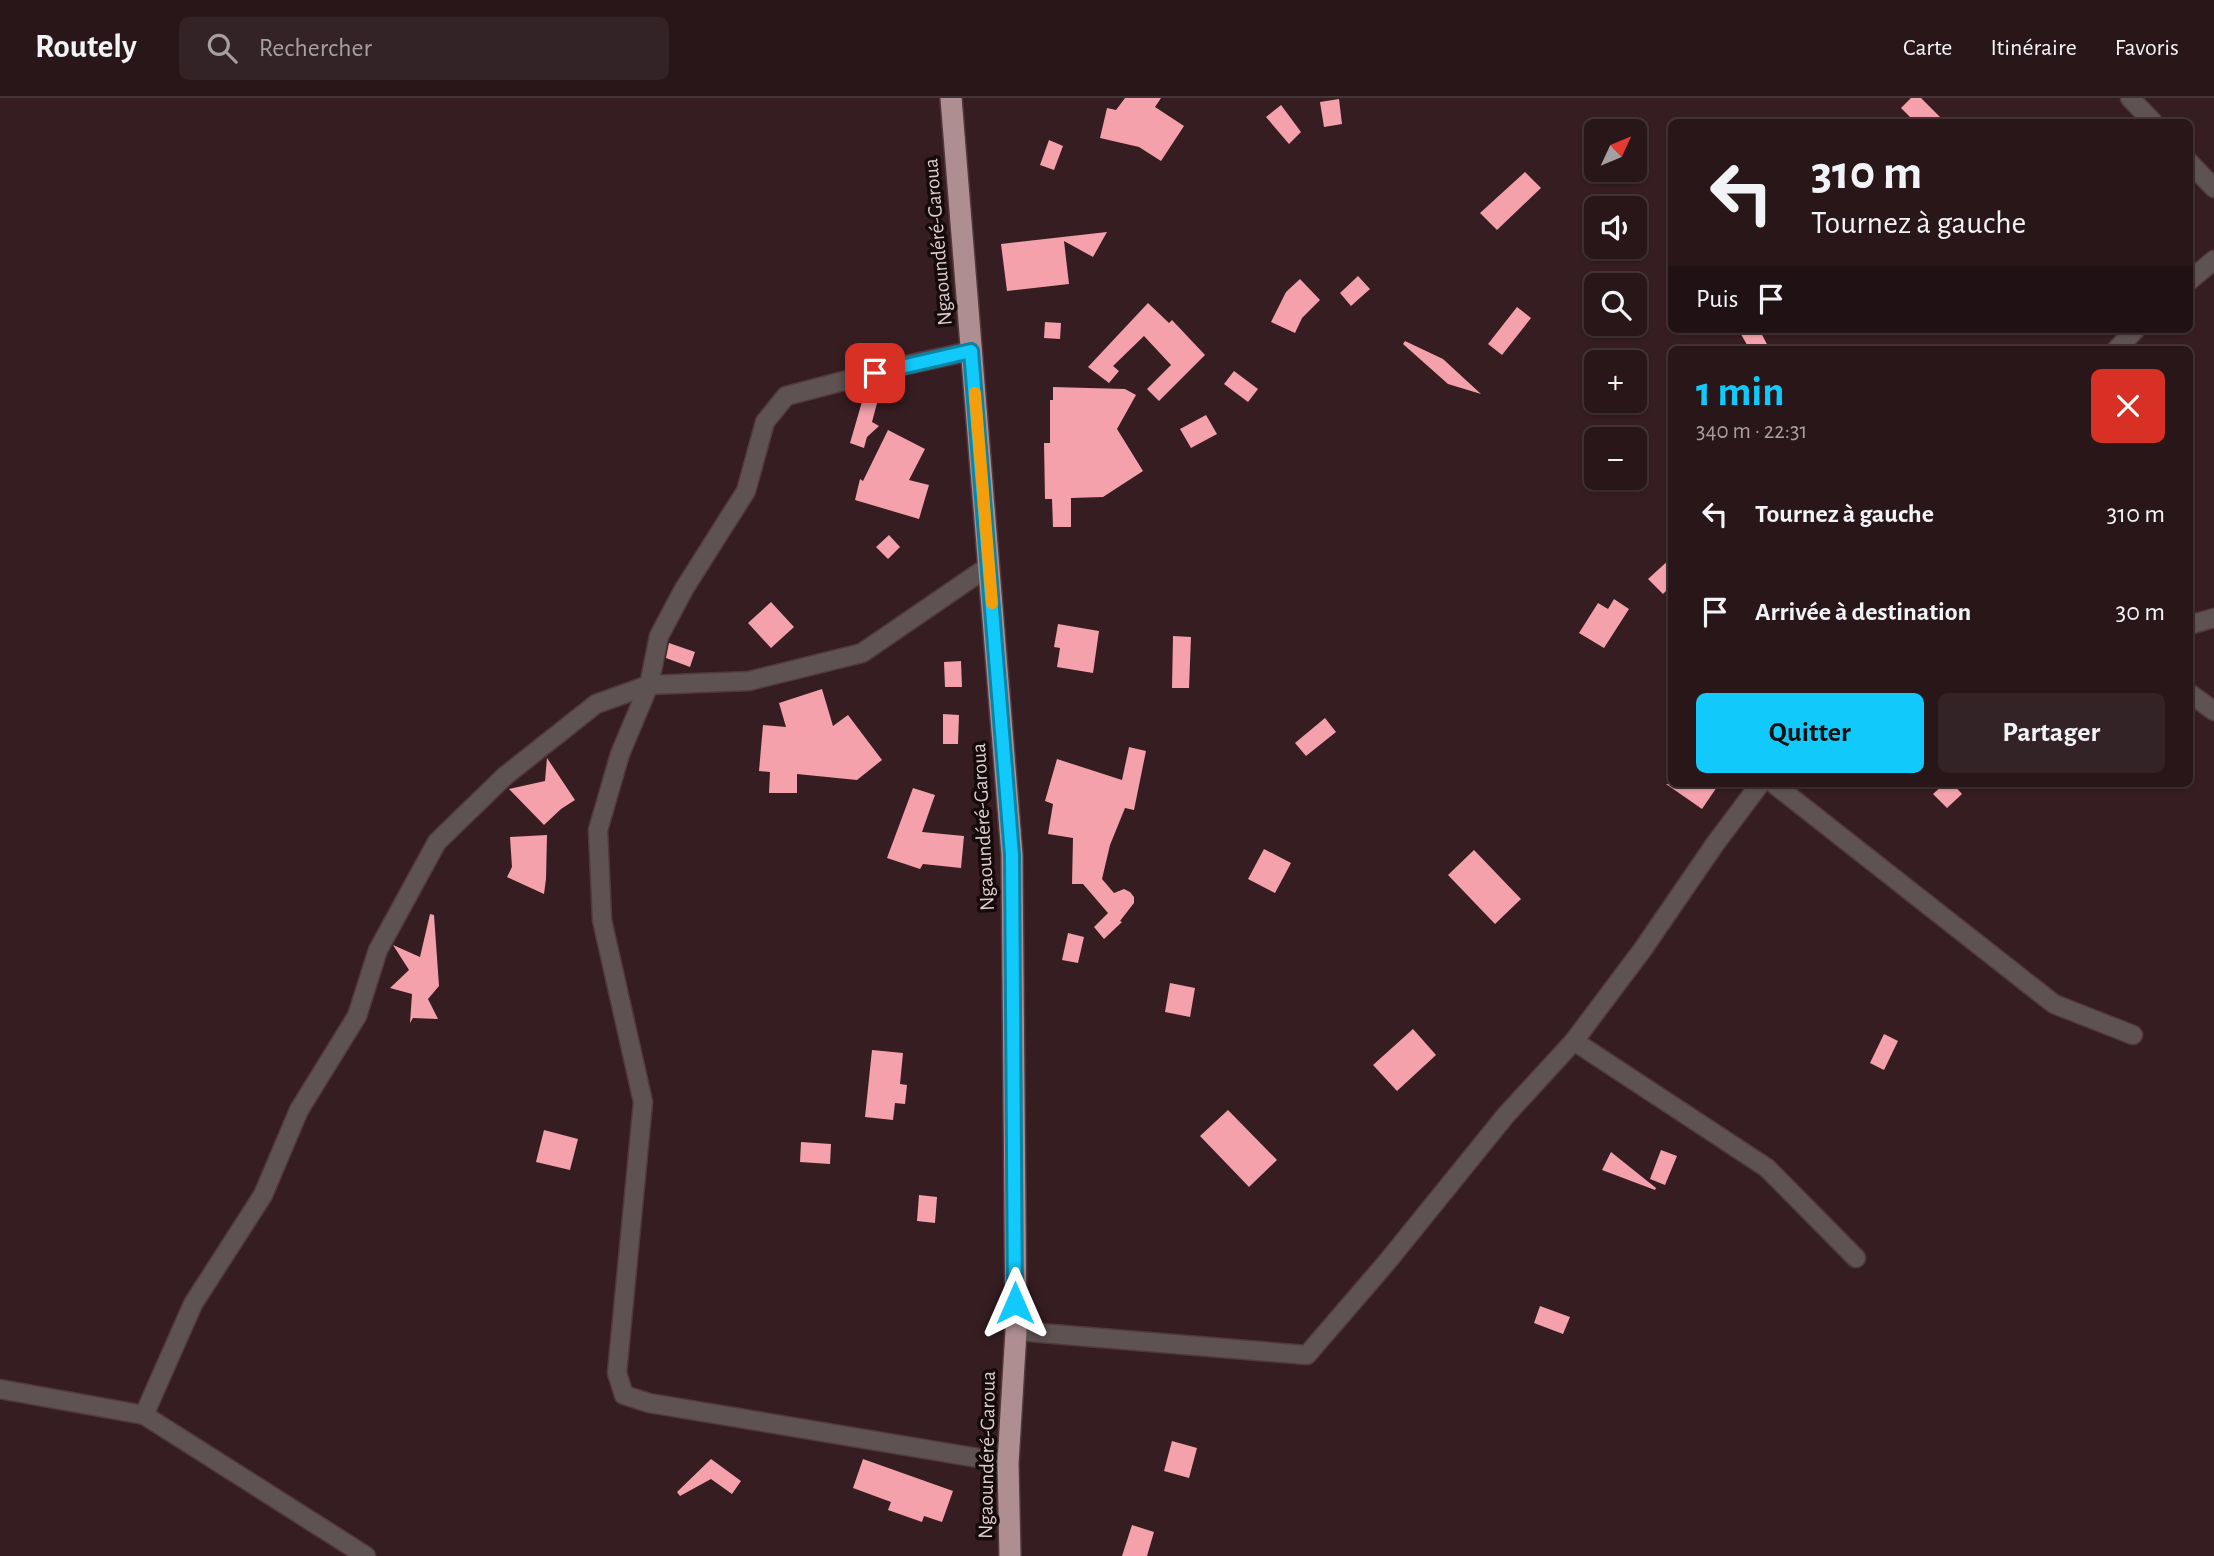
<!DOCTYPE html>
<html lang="fr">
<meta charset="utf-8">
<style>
body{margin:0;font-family:"Alegreya Sans",sans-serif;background:#342326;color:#f1f3f6;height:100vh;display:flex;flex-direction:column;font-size:26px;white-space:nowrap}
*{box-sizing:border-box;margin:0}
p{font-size:23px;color:#a59fa2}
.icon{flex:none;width:38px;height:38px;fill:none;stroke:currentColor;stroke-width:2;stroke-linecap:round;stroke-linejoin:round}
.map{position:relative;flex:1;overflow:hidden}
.drawer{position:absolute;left:1668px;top:248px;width:525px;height:441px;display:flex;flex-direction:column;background:#281619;border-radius:10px;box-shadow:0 2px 5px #0004,0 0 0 2px #443538}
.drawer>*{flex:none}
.top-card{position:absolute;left:1668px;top:21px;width:525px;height:214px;border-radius:10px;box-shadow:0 2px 5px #0004,0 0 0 2px #443538;background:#281619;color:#f1f3f6;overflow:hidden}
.needle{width:46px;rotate:46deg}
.tools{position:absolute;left:1584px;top:21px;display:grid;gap:14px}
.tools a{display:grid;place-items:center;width:63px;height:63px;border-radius:10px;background:#281619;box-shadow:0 2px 5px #0004,0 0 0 2px #443538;font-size:35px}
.pin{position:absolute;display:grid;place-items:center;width:60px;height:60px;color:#fff;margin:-30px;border-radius:14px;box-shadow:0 4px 10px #0006}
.me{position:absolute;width:77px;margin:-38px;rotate:0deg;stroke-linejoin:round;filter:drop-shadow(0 0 5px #0008)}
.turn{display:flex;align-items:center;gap:24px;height:147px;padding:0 28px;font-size:32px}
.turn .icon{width:91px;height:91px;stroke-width:2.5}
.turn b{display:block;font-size:49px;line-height:60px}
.then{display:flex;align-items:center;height:66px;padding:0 28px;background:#0003;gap:14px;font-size:26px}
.round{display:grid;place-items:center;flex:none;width:74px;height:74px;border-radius:10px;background:#342326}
.overview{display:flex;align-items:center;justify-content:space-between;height:119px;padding:0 28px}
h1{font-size:42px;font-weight:600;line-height:52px;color:#11cafb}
.action{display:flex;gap:14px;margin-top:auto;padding:14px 28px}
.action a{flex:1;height:80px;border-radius:10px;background:#11cafb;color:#111;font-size:28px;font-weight:600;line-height:80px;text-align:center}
.action a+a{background:#342326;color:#f1f3f6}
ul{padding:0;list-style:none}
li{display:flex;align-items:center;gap:21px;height:98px;padding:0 28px}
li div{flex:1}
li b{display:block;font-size:26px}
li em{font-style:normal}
header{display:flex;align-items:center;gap:42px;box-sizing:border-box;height:98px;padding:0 35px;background:#281619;border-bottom:2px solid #443538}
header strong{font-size:33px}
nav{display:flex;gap:38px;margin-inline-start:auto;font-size:24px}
.search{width:490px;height:63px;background:#342326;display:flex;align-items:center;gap:18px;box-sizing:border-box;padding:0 24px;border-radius:10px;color:#a59fa2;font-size:26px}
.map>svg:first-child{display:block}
</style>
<header>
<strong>Routely</strong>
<div class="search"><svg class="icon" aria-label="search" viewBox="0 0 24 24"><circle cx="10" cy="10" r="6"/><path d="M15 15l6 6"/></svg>Rechercher</div>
<nav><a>Carte</a><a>Itinéraire</a><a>Favoris</a></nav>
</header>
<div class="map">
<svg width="2214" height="1458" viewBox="0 0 2214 1458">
<rect width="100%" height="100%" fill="#361d21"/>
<g fill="#f4a1ac">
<path d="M1125,0h36l-6,9 29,19 -23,35 -22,-14 -39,-9 7,-30 9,2z"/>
<path d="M1911,0h10l24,24h-30l-14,-14z"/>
<path d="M1339,1l3,25 -18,3 -4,-25z"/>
<path d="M1281,7l20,27 -12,12 -23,-27z"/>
<path d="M1049,42l14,6 -9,24 -14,-5z"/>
<path d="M1525,74l16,16 -44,42 -17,-17z"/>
<path d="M1107,134l-14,25 -29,-16 5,43 -62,7 -6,-47z"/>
<path d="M1358,178l12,13 -19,17 -11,-13z"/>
<path d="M1300,181l20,21 -18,18 -7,15 -24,-11 15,-30z"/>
<path d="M1148,205l21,20 3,-3 33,35 -46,46 -12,-12 24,-24 -27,-29 -31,30 6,5 -10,12 -21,-16z"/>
<path d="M1517,209l14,11 -29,37 -14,-11z"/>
<path d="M1045,224l16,1 -1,16 -16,-1z"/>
<path d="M1738,231h21l11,21h-20z"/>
<path d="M1405,243l38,18 38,35 -33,-10 -45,-40z"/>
<path d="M1234,273l24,18 -10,13 -24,-18z"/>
<path d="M1053,289l72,2 11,6 -19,34 26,42 -40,26 -32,1v29h-18l-1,-28h-7l-1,-56h6v-43h3z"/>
<path d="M866,290l14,4 -8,30 7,4 -12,11 -3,11 -14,-5z"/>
<path d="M1206,317l11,19 -26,14 -11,-19z"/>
<path d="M888,332l37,19 -16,31 20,5 -10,34 -64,-19 5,-21 3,2z"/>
<path d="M889,437l11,12 -12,12 -12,-12z"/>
<path d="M1671,460v28l-8,8 -15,-15z"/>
<path d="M1614,501l15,10 -25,39 -25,-15 19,-30 10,6z"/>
<path d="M771,504l23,25 -23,21 -23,-25z"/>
<path d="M1058,526l41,7 -6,42 -36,-6 3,-19 -6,-1z"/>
<path d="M1173,538l18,1 -2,51h-17z"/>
<path d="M669,545l26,9 -5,15 -24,-9z"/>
<path d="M961,563l1,26h-17l-1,-25z"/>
<path d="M822,591l11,37 15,-11 34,45 -25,20 -60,-6v19h-28l1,-21 -11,-1 4,-46 23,2 -7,-24z"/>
<path d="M943,616l16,1 -1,29h-15z"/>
<path d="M1325,620l11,14 -30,24 -11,-13z"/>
<path d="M1129,649l17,4 -12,59 -9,-2 -15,37 -8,34 12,14 10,-4 6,3 4,5v6l-14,18 2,1 -18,17 -10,-12 14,-14 -25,-29h-11l1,-46 -25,-4 5,-30 -8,-3 12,-42 65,21z"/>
<path d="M547,660l28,42 -14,9 -17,16 -35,-36 36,-8z"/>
<path d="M1666,686h53l-17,25z"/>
<path d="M1944,686h9l9,10 -15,14 -14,-14z"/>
<path d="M913,690l22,7 -13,37 42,4 -3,32 -38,-4 -3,5 -33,-11z"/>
<path d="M547,737l-1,44 -2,15 -37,-17 5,-10 -2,-30z"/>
<path d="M1264,751l27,14 -16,30 -27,-14z"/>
<path d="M1474,752l47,49 -26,25 -47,-49z"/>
<path d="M430,816l4,1 5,71 -11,13 10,20 -25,-1 -3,5 2,-29 -22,-6 19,-18 -16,-25 27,12z"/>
<path d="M1068,835l16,4 -6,26 -16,-3z"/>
<path d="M1170,885l25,5 -5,29 -25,-5z"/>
<path d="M1413,931l23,26 -39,36 -24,-26z"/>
<path d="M1884,936l14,7 -14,29 -14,-7z"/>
<path d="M872,952l31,3 -3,31 7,1 -2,19 -10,-1 -2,17 -28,-3z"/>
<path d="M1228,1012l49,50 -28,27 -49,-51z"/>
<path d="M544,1032l34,9 -8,31 -34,-8z"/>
<path d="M801,1044l30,2 -1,20 -30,-2z"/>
<path d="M1661,1052l16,6 -12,29 -15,-6z"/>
<path d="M1611,1054l45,36 -1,2 -53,-20z"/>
<path d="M919,1097l18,2 -2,26 -18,-2z"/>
<path d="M1540,1208l30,11 -7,17 -29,-11z"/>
<path d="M1172,1343l25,7 -8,30 -25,-7z"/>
<path d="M711,1361l30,22 -9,13 -21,-15 -31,17 -3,-4z"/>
<path d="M863,1361l90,32 -11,31 -18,-6 -2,6 -34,-12 3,-8 -38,-14z"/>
<path d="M1132,1427l22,7 -7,24h-25z"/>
</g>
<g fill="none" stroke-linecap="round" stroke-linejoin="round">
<g stroke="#51393d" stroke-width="21">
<g id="street">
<path d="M2130,0l23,24"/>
<path d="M2189,64l25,26"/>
<path d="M2189,183l25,-21"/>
<path d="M2116,252l20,-21"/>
<path d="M971,253l-74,16 -111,29 -21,26 -19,69 -62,98 -25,47 -10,49 -29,69 -22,76 4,90 41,182 -26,271 7,22 25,8 359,60"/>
<path d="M2189,527l25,-7"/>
<path d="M2189,595l25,18"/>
<path d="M1774,686l280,220 79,31"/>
<path d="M1574,943l193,127 89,90"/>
<path d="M1016,1233l291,24 80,-93 119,-147 68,-74 69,-92 72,-105 45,-60"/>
<path d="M0,1291l144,26 222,141"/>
<path d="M144,1317l49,-111 70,-109 36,-85 58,-94 21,-66 59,-108 68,-66 91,-72 53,-19 100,-4 113,-28 127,-87"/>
</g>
</g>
<g stroke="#51393d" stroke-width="24">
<path id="highway" d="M951,0l61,757 4,476 -8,132 2,93"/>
</g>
<use href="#street" stroke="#5f5253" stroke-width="18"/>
<use href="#highway" stroke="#af8e92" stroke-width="21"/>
</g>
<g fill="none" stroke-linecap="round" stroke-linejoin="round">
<g stroke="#0b83a3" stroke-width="18">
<path id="route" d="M875,275l96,-22 41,504 3,448"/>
</g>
<use href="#route" stroke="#11cafb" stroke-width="12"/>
<path stroke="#f59e0b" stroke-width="12" d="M975,295l17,210"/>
</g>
<g text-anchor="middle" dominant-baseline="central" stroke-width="7" stroke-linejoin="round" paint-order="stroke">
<g font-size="21" fill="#deccce" stroke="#160b0c">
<text transform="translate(938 144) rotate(-95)">Ngaoundéré-Garoua</text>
<text transform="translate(983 729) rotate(-93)">Ngaoundéré-Garoua</text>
<text transform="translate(987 1357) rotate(-89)">Ngaoundéré-Garoua</text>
</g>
</g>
</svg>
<div class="tools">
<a><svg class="needle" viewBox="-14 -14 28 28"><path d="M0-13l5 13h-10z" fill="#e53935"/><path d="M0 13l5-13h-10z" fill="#a59fa2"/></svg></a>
<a><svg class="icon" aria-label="sound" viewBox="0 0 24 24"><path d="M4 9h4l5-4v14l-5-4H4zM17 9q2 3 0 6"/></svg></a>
<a><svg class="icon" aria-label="search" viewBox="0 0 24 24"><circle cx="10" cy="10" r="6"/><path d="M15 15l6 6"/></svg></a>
<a>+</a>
<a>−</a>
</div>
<div class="pin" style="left:875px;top:275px;background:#d93025"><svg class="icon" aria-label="arrive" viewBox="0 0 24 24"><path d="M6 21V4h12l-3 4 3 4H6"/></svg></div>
<svg class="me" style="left:1015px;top:1205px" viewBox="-20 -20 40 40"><path d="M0-17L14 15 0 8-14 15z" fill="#11cafb" stroke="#fff" stroke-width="4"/></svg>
<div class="top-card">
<div class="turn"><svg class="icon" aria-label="left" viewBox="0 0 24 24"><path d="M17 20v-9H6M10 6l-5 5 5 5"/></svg><div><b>310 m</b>Tournez à gauche</div></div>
<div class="then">Puis<svg class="icon" aria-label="arrive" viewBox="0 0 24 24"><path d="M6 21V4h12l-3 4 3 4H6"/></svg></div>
</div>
<section class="drawer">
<div class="overview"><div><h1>1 min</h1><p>340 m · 22:31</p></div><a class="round" style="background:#d93025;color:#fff"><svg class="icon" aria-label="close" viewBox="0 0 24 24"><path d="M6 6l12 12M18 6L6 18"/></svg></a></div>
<ul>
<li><svg class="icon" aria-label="left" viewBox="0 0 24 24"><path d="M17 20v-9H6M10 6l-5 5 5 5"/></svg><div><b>Tournez à gauche</b></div><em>310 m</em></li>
<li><svg class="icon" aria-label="arrive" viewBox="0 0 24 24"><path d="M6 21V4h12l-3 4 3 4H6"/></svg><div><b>Arrivée à destination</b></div><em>30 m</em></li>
</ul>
<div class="action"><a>Quitter</a><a>Partager</a></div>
</section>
</div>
